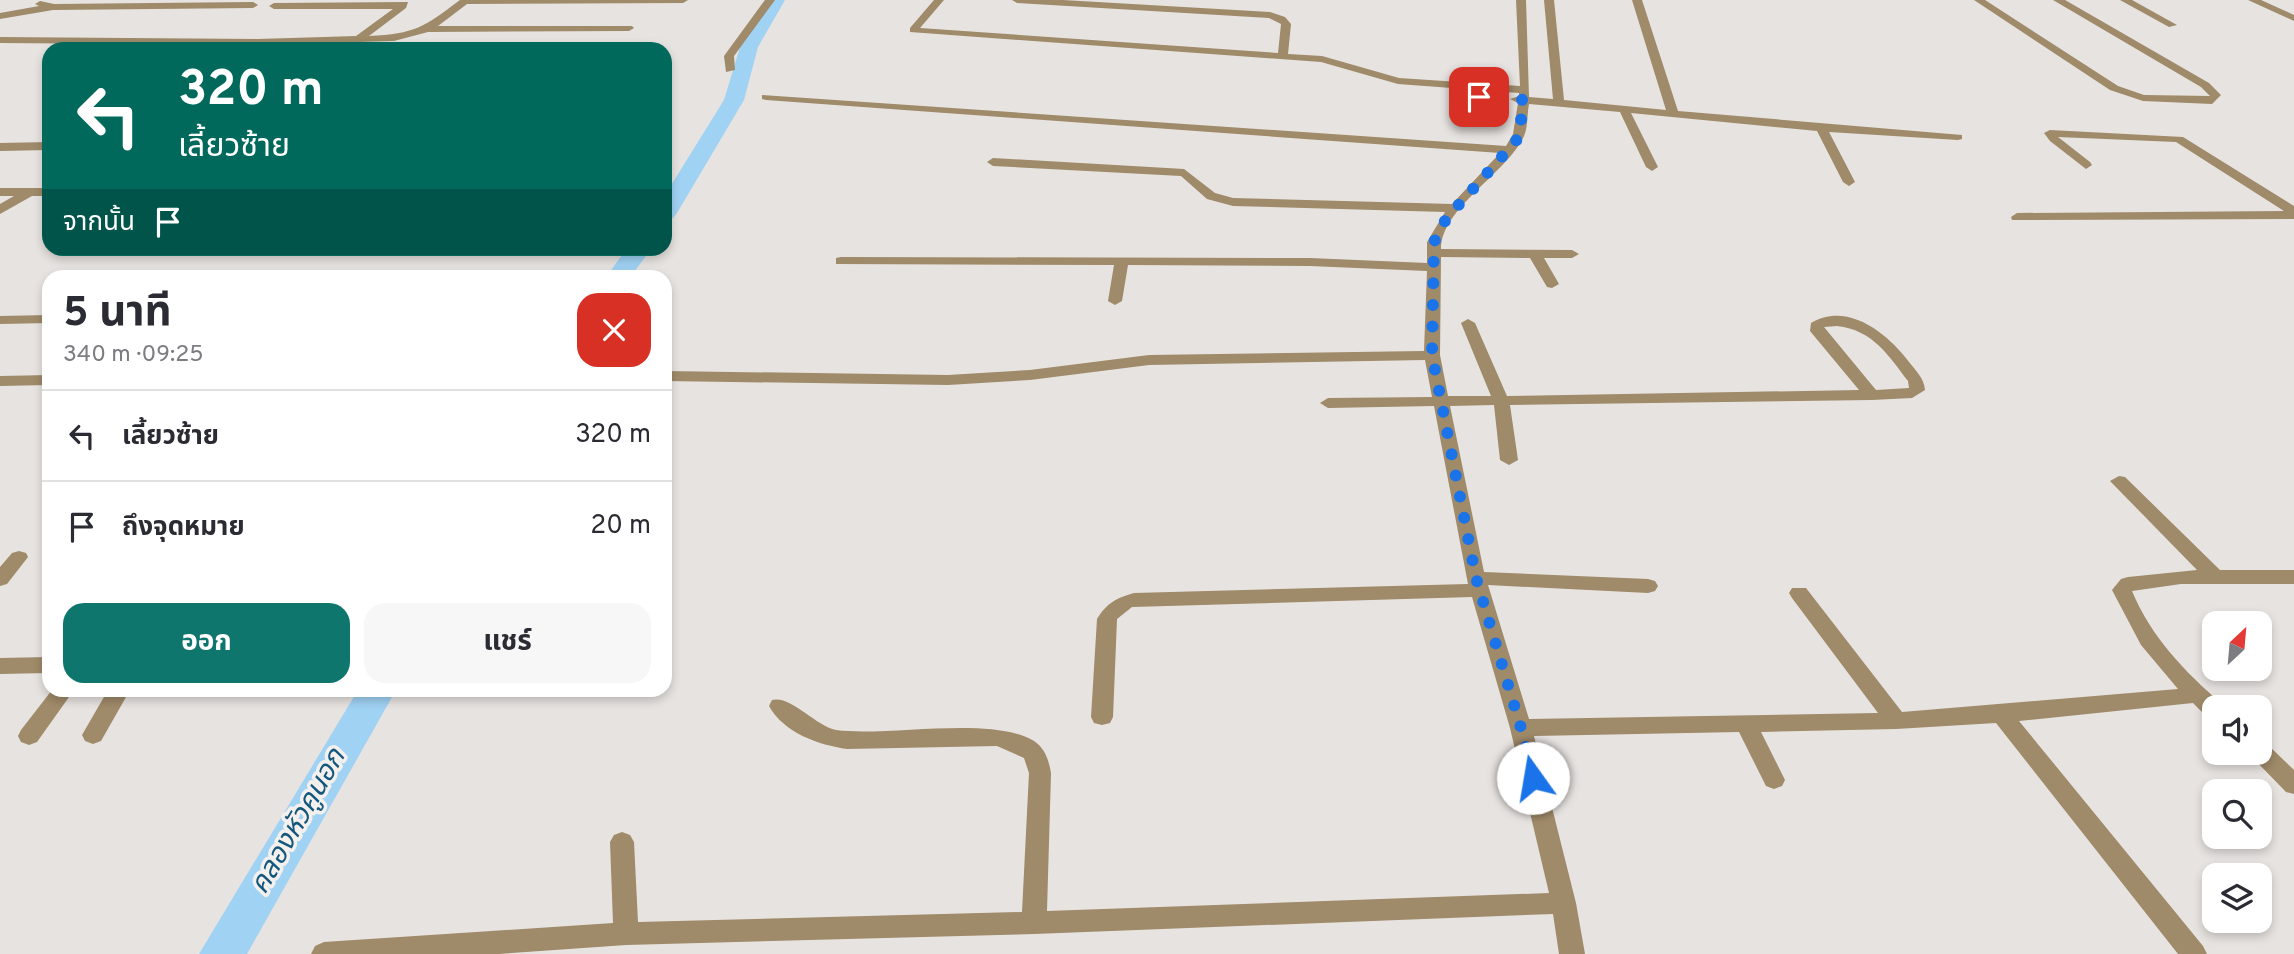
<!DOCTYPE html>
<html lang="th">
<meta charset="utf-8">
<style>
body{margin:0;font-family:Overpass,"Noto Sans Thai",sans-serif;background:#f7f7f7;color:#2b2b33;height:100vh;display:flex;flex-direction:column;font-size:26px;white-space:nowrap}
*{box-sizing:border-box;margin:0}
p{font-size:23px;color:#7c7c81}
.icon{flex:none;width:38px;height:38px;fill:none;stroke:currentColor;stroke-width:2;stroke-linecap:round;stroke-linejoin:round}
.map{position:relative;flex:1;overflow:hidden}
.details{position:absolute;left:42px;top:270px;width:630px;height:427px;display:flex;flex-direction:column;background:#fff;border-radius:21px;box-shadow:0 4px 10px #0003}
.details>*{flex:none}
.banner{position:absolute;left:42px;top:42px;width:630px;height:214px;border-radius:21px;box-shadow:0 4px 10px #0003;background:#00695c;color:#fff;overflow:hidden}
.needle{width:46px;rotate:26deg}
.fabs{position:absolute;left:2202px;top:611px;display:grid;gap:14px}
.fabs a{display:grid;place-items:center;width:70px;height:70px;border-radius:14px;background:#fff;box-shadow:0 4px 10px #0003;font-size:35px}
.pin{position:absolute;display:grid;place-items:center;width:60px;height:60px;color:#fff;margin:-30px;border-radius:14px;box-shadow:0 4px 10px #0006}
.me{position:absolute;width:77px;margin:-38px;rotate:347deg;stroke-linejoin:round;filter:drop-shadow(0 0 5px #0008)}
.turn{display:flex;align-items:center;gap:24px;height:147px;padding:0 21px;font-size:32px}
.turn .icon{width:91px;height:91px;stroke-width:2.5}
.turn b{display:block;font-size:49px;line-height:60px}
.then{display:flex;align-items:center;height:66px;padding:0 21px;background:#0003;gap:14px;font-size:26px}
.round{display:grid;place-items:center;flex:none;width:74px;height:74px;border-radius:21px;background:#f7f7f7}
.head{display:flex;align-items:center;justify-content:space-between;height:119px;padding:0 21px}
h1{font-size:42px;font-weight:700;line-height:52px}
.cta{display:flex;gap:14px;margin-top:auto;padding:14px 21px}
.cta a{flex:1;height:80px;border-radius:21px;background:#0f766e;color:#fff;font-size:28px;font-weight:700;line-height:80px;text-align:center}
.cta a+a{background:#f7f7f7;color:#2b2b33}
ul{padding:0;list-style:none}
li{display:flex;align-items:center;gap:21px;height:91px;padding:0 21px;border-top:2px solid #e1e1e2}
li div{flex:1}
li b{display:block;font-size:26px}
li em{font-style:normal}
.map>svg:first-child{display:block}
</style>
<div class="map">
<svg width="2294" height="954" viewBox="0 0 2294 954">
<rect width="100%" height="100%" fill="#e7e3e0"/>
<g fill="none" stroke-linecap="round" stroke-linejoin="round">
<g fill="#a0d2f4" fill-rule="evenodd">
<path d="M769,0h16l-27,47 -14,53 -67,113 -4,5 -8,2v-25l59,-95 16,-53z"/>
<path d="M627,248h25l-21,28h-24z"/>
<path d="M358,690h38l-149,264h-48z"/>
</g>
<g fill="#9f8a69" fill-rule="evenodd">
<path d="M460,0h228l-5,3 -216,1 -29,22h194l2,2 -5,3 -201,1 -34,9 -136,4 -258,-2v-6l258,2 98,-3 37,-27h-119l-5,-3 5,-3 134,-1 -2,6 -37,28c46,-2 55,-9 91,-36z"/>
<path d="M765,0h10l-41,56 1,14 -9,2 -2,-16z"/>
<path d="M934,0h10l-24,28 358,25 3,-29 -12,-6 -252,-15 -5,-3h51l207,12 15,5 6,7 -3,30 34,2 77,22 121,8 -4,-86h10l3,97 24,2 -9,-99h10l10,100 102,10 -34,-110h10l36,111 284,24v4l-4,1 -129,-8 26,50 -6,4 -6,-4 -26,-51 -186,-18 27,54 -6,4 -6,-4 -26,-55 -91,-8c-2,10 -1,23 -5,32 -17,37 -83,72 -83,113l131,1 7,4 -7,4h-28l15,26 -7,4 -5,-1 -17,-29 -89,-1 -1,98 8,41h43l-30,-73 7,-4 7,4 32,73 352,-6 -49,-59 1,-8c37,-22 77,11 98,39 7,9 15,16 16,28l-13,8 -40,2 -362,5 8,55 -9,5 -9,-5 -6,-55 -44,1 34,166 164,7 7,2 3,5 -3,5 -7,2 -160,-8 41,134 349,-6 -86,-115 -3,-5 3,-5h14l96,124 276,-23 -37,-44 -29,-55 9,-11 7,-2 69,-7 -87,-89 9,-5 6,1 95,93h74v14h-113l-49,7c19,46 53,81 90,113l1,3h-9v11l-8,-2 -13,-13 -174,18 184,225 4,8h-29l-182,-231 -100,6 -135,3 24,48 -3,6 -8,3 -8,-3 -27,-54 -205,4 42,167 9,51h-26l-6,-40 -519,20 -408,11 -127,9h-188l4,-8 9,-4 289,-19 -3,-81 4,-7 8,-3 8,3 4,7 4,80 384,-10 7,-139 -5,-15 -27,-12 -150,3c-28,-4 -63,-16 -78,-43l3,-6c19,-5 42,25 64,30 52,7 155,-15 198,11 11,7 15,20 17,32l-4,138 502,-18 -39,-165 -38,-131 -340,10 -15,12 -4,98 -3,6 -8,2 -8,-2 -3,-6 6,-98c10,-16 19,-21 37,-26l334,-9 -34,-178 -106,2 -8,-5 8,-5 104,-1 -7,-37 -276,5 -119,15 -82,5 -283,-4v-10l283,4 82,-5 119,-15 275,-4 3,-80 -117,-5 -182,-1 -6,36 -7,4 -7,-4 6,-36 -278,-1v-6l5,-1 469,1 117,5v-21l18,-30 -212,-6 -26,-7 -26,-23 -188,-10 -6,-4 6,-4 191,11 31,24 18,5 219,6 48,-51 -734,-53 -4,-1v-4l744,51 7,-12 5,-31 -8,-4 9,-3v-3l-121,-9 -77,-22 -411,-30v-4zM1837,326c36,4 51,29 71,55l1,7 -33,2 -52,-63z"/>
<path d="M1974,0h11l133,86 26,9 66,1 -9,-9 -148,-87h12l144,83 12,12 -9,9 -69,-3 -33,-11z"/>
<path d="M2120,0h12l45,25 -8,2z"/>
<path d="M2248,0h13l33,15v6z"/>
<path d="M40,1l14,3 199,-2 5,3 -5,3 -200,2 -53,9v-6l39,-7 -4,-2z"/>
<path d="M2050,130l133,7 111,69v13l-282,1 -1,-3 6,-4 267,-2 -108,-69 -118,-5 32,25 2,3 -6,4 -36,-28 -6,-8z"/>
<path d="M49,142v8l-49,1v-8z"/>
<path d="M0,188h49v8h-17l-32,18v-10l14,-8h-14z"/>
<path d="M49,315v8l-49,1v-8z"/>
<path d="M49,375v10l-49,1v-10z"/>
<path d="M19,551l7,2 2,4 -21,27 -7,2v-19l12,-14z"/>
<path d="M49,657v16l-49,1v-16z"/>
<path d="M52,690h22l-37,52 -8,3 -8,-3 -3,-6 3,-6z"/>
<path d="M108,690h22l-29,51 -8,3 -8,-3 -3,-6z"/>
<path d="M2259,741l8,3 27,26v24l-8,-2 -35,-36 -2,-4h10z"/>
</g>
</g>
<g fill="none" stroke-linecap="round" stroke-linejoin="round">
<path stroke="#1a73e8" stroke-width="12" stroke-dasharray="0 21.6" d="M1479,97l45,3 -5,34 -3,7 -70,78 -12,23 -2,113 44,223 45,150 12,50"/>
</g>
<g text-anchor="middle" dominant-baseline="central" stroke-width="7" stroke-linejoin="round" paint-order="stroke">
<g font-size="28" font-style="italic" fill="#13577c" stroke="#f4f0ed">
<text transform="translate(299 822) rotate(-60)">คลองหัวคูนอก</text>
</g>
</g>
</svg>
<div class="fabs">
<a><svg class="needle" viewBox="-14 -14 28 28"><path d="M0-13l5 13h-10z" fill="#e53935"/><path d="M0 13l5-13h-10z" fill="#7c7c81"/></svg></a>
<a><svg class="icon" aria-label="sound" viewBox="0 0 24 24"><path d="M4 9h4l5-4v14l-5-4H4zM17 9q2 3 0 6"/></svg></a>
<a><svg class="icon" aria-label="search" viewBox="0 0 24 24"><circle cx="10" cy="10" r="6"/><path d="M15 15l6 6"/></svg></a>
<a><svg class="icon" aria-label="layers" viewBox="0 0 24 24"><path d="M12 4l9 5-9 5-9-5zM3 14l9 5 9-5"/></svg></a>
</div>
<div class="pin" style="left:1479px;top:97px;background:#d93025"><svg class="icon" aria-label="arrive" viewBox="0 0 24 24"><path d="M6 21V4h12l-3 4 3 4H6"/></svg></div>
<svg class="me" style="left:1533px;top:778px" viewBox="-20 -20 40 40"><circle r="19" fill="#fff"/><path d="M0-13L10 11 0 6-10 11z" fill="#1a73e8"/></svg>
<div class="banner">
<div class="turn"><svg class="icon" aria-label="left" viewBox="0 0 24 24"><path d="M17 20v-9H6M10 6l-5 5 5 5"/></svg><div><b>320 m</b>เลี้ยวซ้าย</div></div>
<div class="then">จากนั้น<svg class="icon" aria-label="arrive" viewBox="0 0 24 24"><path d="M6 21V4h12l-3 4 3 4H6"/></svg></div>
</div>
<section class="details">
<div class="head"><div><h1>5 นาที</h1><p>340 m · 09:25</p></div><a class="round" style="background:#d93025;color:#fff"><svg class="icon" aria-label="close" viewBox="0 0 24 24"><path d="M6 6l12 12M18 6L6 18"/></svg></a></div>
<ul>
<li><svg class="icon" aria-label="left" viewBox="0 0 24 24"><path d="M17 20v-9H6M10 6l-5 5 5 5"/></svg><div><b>เลี้ยวซ้าย</b></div><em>320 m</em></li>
<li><svg class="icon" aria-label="arrive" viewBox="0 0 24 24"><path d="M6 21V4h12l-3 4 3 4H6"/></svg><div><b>ถึงจุดหมาย</b></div><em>20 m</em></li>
</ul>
<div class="cta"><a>ออก</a><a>แชร์</a></div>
</section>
</div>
